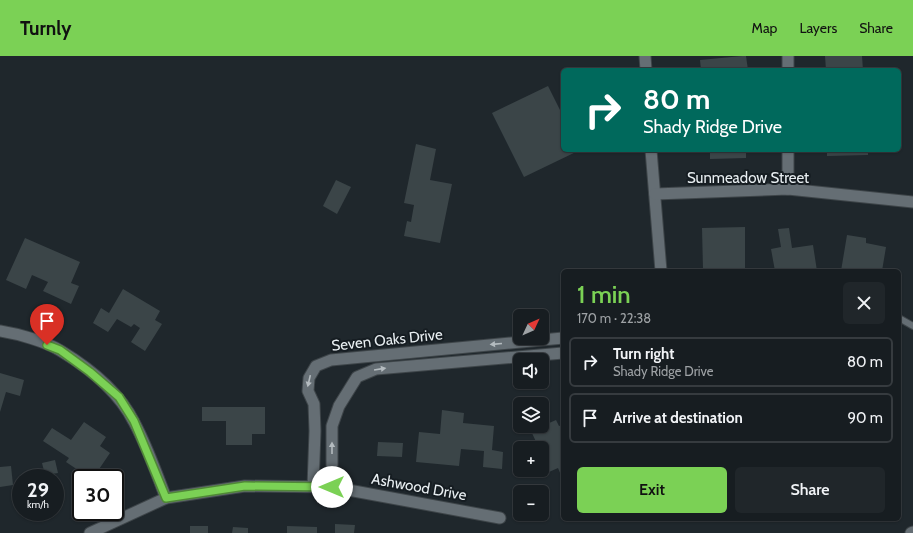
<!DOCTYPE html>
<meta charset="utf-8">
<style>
body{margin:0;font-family:Cabin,sans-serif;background:#20262a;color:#f1f3f6;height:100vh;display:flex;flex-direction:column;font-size:15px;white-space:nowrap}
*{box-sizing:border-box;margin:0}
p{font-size:13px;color:#9ea2a5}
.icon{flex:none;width:22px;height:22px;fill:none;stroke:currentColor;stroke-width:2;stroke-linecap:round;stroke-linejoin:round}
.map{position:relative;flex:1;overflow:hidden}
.side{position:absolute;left:561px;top:213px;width:340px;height:252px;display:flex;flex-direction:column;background:#171d21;border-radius:6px;box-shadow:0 1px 3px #0004,0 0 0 1px #363b3f}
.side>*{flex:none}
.top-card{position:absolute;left:561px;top:12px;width:340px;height:84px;border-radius:6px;box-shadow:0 1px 3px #0004,0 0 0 1px #363b3f;background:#00695c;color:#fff;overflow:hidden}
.needle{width:26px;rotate:46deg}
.fabs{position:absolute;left:513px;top:253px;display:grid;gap:8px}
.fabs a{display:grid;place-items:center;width:36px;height:36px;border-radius:6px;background:#171d21;box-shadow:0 1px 3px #0004,0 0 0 1px #363b3f;font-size:20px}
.speed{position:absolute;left:12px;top:413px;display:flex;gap:8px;font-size:20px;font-weight:700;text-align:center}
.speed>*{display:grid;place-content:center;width:52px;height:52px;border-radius:50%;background:#171d21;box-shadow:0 1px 3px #0004,0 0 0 1px #363b3f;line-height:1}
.speed small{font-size:10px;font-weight:400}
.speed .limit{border:2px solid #111;border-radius:6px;background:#fff;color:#111}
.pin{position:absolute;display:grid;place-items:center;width:34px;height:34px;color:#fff;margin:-41px -17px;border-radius:50% 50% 50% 0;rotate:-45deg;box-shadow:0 0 4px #0007}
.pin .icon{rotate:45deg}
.me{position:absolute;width:44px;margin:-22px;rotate:270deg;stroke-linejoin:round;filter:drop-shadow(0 0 3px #0008)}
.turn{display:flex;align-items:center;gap:14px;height:84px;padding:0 16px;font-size:18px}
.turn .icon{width:52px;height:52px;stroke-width:2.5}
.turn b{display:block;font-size:28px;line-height:34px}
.round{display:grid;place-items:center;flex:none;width:42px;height:42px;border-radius:6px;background:#20262a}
.overview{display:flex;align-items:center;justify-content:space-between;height:68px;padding:0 16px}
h1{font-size:24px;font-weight:600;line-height:30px;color:#7bd155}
.button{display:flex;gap:8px;margin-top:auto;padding:8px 16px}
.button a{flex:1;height:46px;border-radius:6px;background:#7bd155;color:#111;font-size:16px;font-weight:600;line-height:46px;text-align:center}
.button a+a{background:#20262a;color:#f1f3f6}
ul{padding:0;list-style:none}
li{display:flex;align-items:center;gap:12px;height:50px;margin:0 8px 6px;padding:0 8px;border:2px solid #363b3f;border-radius:6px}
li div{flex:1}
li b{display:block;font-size:15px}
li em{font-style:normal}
header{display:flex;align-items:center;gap:24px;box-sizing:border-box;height:56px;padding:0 20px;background:#7bd155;color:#111}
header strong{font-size:19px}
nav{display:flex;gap:22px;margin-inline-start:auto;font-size:14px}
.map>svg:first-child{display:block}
</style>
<header>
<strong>Turnly</strong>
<nav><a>Map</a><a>Layers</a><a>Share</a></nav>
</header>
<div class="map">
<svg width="913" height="477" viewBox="0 0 913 477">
<rect width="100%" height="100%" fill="#1f272c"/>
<g fill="#3b4548">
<path d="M742,0h4l2,14h-47l-1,-10z"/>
<path d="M825,0h37l1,14h-37z"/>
<path d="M548,30l15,30v34h17l-56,27 -32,-64z"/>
<path d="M416,88l20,5 -6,31 22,4 -12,59 -36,-7 3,-15 4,1 3,-17 -10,-2z"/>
<path d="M710,94h36v8l-36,1z"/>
<path d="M827,94h41v5l-41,1z"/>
<path d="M336,124l15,7 -14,27 -14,-8z"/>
<path d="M745,171v41l-42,1 -1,-41z"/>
<path d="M789,172l3,20 21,-3 4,26h-42l-4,-22 10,-2 -3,-18z"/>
<path d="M847,179l19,3v5l20,4 -4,24h-41z"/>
<path d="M25,182l55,24 -9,21 8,3 -8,18 -28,-13 5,-9 -16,-7 -6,14 -20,-9z"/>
<path d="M123,233l37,22 -5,9 7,4 -17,27 -14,-9 9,-14 -6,-4 -3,3 -14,-8 -9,13 -15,-9 8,-15 8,5z"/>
<path d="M0,317l24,7 -4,16 -14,-4 -6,20z"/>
<path d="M202,351h63v27h-13v11h-26v-24h-24z"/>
<path d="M442,354l22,3 -1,10 31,3 -2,24 11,2 -1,17 -19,-2 1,-16 -23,-2 -2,17 -43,-4 3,-30 21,2z"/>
<path d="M556,364l3,6 4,-1v55l-5,-12 -9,4 -7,-17v-7h-3l-8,-17z"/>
<path d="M84,366l22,15 -6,9 10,7 -17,25h-3l-24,-16 3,-4 -26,-17 9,-13 19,12z"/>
<path d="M378,386l25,1 -1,14 -25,-1z"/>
<path d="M55,404l3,13 -13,2 -3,-12z"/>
<path d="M11,410l2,19 -13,2v-20z"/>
<path d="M335,468l20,1 -1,8h-19z"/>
<rect x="190" y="470" width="18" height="7"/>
<path d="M287,470l30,1v6h-30z"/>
<path d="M233,471l15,1v5h-16z"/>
</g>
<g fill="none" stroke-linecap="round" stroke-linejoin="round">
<g stroke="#3e4549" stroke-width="8">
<path id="service" d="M899,262l14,8"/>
</g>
<g stroke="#3e4549" stroke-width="13">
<g id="minor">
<path d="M645,0l1,14"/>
<path d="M788,0v14"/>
<path d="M651,94l10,121"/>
<path d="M788,133v-39"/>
<path d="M655,138l133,-5 125,13"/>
<path d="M0,275c18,3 45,10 61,20 28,17 58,41 73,71 13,24 22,50 32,76"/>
<path d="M313,431l2,-56 -1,-27 -6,-13 1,-13 7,-12 15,-6 232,-22"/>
<path d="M332,431v-61l7,-20 18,-29 19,-8 187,-16"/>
<path d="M90,477l76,-35 79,-12 87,1 168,31"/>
</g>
</g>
<g stroke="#3e4549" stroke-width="13">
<path id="secondary" d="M911,477l2,-1"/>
</g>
<use href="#service" stroke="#656e74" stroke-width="6"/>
<use href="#minor" stroke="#656e74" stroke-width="11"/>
<use href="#secondary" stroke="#656e74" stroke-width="11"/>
</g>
<defs><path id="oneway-solid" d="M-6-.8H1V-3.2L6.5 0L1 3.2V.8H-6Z"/></defs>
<g fill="#b4bbbf">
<use href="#oneway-solid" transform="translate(496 288) rotate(175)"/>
<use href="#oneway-solid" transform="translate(380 313) rotate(-9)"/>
<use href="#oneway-solid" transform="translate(309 325) rotate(103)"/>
<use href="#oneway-solid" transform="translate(332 392) rotate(-90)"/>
</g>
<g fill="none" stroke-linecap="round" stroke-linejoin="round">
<g stroke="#508837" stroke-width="10">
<path id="route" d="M47,289l13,5 30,22 29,25 15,24 32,77 79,-12 87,1"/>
</g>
<use href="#route" stroke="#7bd155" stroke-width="7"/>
</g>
<g text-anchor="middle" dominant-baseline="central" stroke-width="4" stroke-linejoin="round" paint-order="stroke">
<g font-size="15" fill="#e8eef1" stroke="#161d22">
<text x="748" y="122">Sunmeadow Street</text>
<text transform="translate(387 284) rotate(-6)">Seven Oaks Drive</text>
<text transform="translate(419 431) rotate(10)">Ashwood Drive</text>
</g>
</g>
</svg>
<div class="fabs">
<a><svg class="needle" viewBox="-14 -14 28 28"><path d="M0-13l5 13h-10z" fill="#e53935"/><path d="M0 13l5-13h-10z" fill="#9ea2a5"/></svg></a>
<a><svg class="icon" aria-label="sound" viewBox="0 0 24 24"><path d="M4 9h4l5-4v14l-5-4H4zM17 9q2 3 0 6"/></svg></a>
<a><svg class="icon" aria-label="layers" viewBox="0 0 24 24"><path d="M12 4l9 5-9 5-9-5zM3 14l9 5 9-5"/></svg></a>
<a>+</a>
<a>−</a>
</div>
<div class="speed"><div>29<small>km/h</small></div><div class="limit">30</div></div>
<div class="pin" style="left:47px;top:289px;background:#d93025"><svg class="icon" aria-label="arrive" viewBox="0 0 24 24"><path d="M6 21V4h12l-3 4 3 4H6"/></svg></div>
<svg class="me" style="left:332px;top:431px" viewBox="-20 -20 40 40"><circle r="19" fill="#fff"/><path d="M0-13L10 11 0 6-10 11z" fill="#7bd155"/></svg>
<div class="top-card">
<div class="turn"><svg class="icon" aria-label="right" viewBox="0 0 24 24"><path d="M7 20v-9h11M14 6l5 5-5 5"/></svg><div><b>80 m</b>Shady Ridge Drive</div></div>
</div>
<section class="side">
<div class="overview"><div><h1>1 min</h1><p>170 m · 22:38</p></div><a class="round"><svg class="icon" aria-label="close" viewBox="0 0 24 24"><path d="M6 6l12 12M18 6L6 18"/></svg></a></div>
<ul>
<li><svg class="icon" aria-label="right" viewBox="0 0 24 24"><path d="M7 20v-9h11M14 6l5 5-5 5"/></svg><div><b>Turn right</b><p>Shady Ridge Drive</p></div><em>80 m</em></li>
<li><svg class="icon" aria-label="arrive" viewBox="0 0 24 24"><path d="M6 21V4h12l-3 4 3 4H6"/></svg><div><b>Arrive at destination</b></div><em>90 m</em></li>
</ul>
<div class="button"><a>Exit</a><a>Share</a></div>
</section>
</div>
